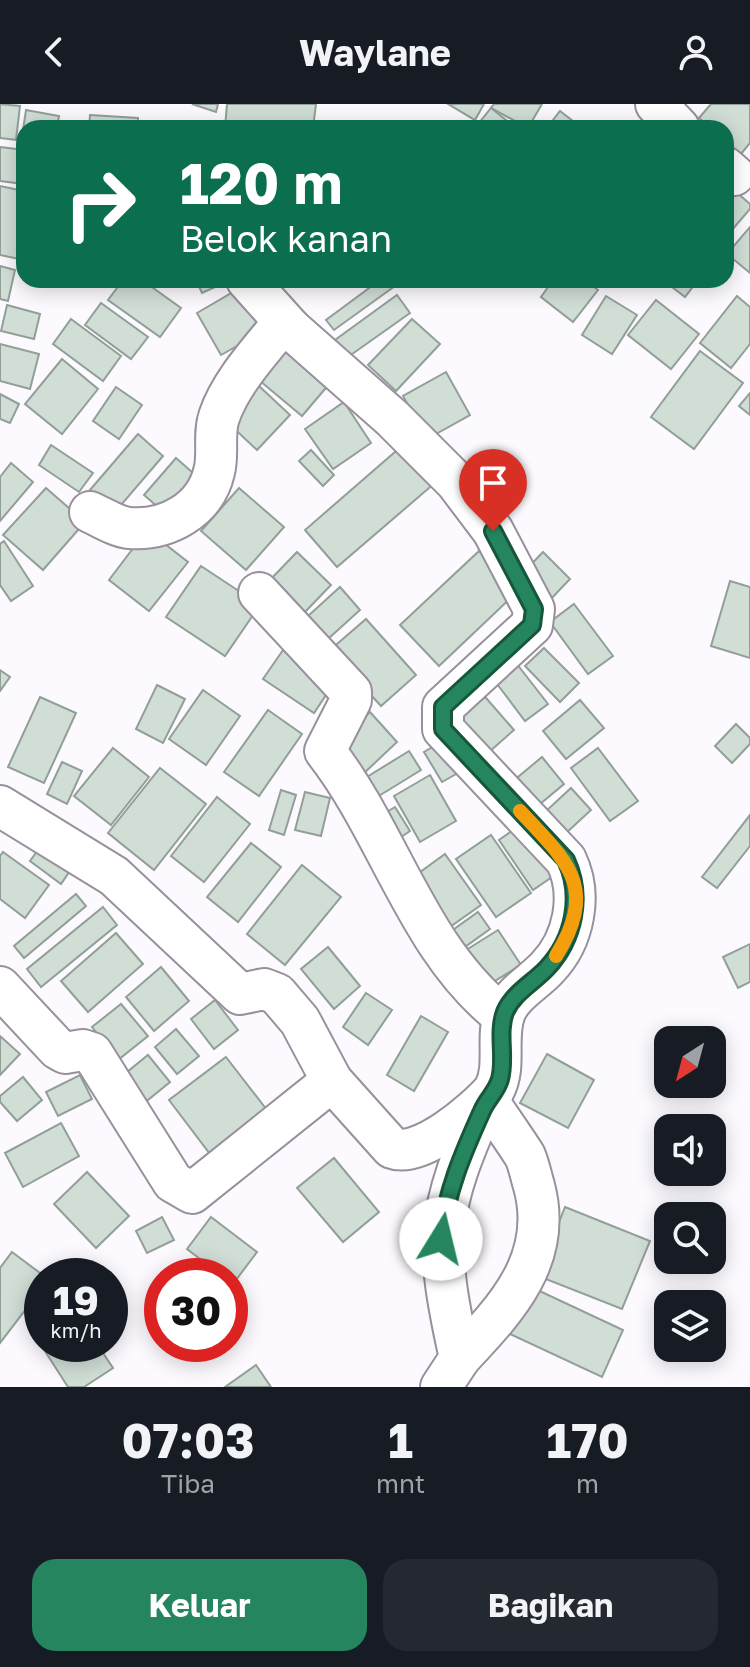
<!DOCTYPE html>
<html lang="id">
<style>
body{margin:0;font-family:"Golos Text",sans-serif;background:#242831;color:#f1f3f6;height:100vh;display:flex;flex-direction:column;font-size:30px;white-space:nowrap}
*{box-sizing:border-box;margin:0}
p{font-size:26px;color:#9ea1a6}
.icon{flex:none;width:44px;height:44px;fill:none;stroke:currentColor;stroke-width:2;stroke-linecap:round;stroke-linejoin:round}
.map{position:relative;height:1283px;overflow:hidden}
.drawer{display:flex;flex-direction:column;background:#171b24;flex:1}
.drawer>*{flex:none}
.hud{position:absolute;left:16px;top:16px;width:718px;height:168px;border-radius:24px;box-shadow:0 4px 20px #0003;background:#0b6e4f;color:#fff;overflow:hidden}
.needle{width:52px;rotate:216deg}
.buttons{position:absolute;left:654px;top:922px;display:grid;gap:16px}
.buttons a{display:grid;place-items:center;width:72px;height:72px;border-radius:16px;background:#171b24;box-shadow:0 4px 20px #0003;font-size:40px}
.speed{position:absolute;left:24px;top:1154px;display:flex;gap:16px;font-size:40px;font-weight:700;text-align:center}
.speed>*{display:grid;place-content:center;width:104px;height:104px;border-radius:50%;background:#171b24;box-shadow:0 4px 20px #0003;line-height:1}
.speed small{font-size:20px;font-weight:400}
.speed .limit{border:12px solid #d22;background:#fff;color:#111}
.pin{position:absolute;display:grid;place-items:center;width:68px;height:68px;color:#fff;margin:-82px -34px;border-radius:50% 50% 50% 0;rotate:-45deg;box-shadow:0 0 8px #0007}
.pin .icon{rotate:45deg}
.me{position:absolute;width:88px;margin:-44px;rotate:9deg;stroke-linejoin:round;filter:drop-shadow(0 0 6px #0008)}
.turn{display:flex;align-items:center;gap:28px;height:168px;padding:0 32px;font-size:36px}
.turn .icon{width:104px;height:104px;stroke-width:2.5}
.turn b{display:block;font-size:56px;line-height:68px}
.eta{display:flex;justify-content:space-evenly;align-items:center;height:136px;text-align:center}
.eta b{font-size:48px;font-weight:700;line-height:56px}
.action{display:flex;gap:16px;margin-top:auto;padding:16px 32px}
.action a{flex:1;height:92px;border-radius:24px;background:#24855e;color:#fff;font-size:32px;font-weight:700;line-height:92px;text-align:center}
.action a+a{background:#242831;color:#f1f3f6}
header{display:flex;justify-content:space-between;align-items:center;height:104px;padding:0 32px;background:#171b24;font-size:36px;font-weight:700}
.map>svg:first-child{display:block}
</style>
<header><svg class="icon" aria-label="back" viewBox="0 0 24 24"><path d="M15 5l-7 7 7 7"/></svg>Waylane<svg class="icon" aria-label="person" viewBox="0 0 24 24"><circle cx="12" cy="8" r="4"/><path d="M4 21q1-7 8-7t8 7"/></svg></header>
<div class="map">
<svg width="750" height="1283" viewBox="0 0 750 1283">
<rect width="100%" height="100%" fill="#fdfaff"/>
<g fill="#d0ded6" stroke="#929f98" stroke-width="2">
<path d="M0,0l20,2 -4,34 -16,-2z"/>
<path d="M192,0h26l-2,8z"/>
<path d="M227,0h89l-3,24h-88z"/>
<path d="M448,0h36l-9,16z"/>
<path d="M494,0h48l-14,24 -37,-20z"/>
<path d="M711,0h39v39l-9,11 -15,-13v-13h-15l-12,-10z"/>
<path d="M491,4l25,20h-41z"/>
<path d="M26,6l33,6 -2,12h-33v16l-3,-1z"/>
<path d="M560,7l22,17h-35z"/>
<path d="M90,11l48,3v10h-49z"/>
<path d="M0,43l24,3v34l-24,-3z"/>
<path d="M726,79l24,21v5l-24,28z"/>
<path d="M0,82l24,5v69l-24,-5z"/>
<path d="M750,123v46l-23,-19z"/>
<path d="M0,162l15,4 -7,31 -8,-2z"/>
<path d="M123,176h19l39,28 -21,29 -52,-37z"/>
<path d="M196,176h35l-29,13z"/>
<path d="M380,176h11l4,6 -61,44 -8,-10z"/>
<path d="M553,176h32l13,10 -25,32 -32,-25z"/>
<path d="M663,176h35l-13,17z"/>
<path d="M240,184l24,43 -43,24 -24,-42z"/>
<path d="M397,191l13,18 -62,44 -13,-17z"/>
<path d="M606,192l31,19 -25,39 -30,-19z"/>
<path d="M737,192l13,11v37l-19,24 -31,-25z"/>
<path d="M656,196l43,34 -28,35 -43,-34z"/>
<path d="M101,199l47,34 -17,22 -46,-34z"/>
<path d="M7,201l33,9 -6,25 -33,-8z"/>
<path d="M71,215l50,37 -18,25 -50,-37z"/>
<path d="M412,215l28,25 -44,47 -28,-26z"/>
<path d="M294,237l42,35 -34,40 -42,-35z"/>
<path d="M0,240l39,10 -9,35 -30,-8z"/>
<path d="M700,247l43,32 -49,66 -43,-32z"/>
<path d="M62,255l36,30 -36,45 -37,-30z"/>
<path d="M446,268l24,43 -43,24 -24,-43z"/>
<path d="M259,282l31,29 -33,35 -31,-29z"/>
<path d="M116,283l26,18 -23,34 -26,-18z"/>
<path d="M750,289v22l-11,-9z"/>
<path d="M0,290l19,10 -9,19 -10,-4z"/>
<path d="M344,298l27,41 -38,26 -28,-40z"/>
<path d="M138,330l25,22 -48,56 -25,-22z"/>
<path d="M410,335l33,37 -106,91 -32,-37z"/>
<path d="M51,341l42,28 -14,19 -40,-27z"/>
<path d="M311,346l23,25 -11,11 -24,-25z"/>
<path d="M176,354l24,21 -32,37 -24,-21z"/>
<path d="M11,359l22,19 -33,39v-44z"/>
<path d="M46,384l39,34 -42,48 -40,-35z"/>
<path d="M239,384l45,39 -38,43 -45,-39z"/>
<path d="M147,426l41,32 -39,49 -40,-31z"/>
<path d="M4,437l29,45 -22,15 -11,-16v-41z"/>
<path d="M479,447l39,40 -79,75 -39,-41z"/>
<path d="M297,448l34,33 -28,29 -34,-33z"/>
<path d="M543,448l27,27 -22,23 -27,-27z"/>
<path d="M201,462l59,39 -35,51 -59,-39z"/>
<path d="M730,477l20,6v71l-39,-12z"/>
<path d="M340,483l20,23 -32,29 -20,-23z"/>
<path d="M574,500l39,52 -25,18 -38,-52z"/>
<path d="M366,515l50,56 -35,31 -51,-56z"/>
<path d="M544,544l35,35 -19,19 -35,-36z"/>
<path d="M283,546l51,33 -20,30 -51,-34z"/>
<path d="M513,555l35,45 -23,17 -34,-45z"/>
<path d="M0,566l10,7 -10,14z"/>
<path d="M157,581l28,14 -22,44 -27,-14z"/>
<path d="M203,586l37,26 -34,49 -37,-26z"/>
<path d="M480,587l34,39 -25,22 -34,-39z"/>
<path d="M40,593l36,16 -32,70 -36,-16z"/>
<path d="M580,596l24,28 -38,31 -23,-28z"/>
<path d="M268,606l34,24 -43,62 -35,-24z"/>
<path d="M370,608l27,30 -35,33 -27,-30z"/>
<path d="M736,620l14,14v6l-18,19 -17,-17z"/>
<path d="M439,639l19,30 -16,9 -18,-30z"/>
<path d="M113,644l36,29 -38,48 -37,-29z"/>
<path d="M598,644l40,53 -28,20 -39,-53z"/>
<path d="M409,647l12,19 -47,29 -12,-19z"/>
<path d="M542,653l22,27 -30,25 -22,-27z"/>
<path d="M62,658l20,9 -15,33 -20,-10z"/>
<path d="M160,664l46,36 -52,66 -46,-37z"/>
<path d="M430,671l26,46 -36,21 -26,-46z"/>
<path d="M571,684l20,22 -26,24 -20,-22z"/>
<path d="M281,686l15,5 -12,40 -15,-5z"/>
<path d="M305,688l25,6 -9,38 -26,-6z"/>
<path d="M217,693l33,27 -46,58 -33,-26z"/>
<path d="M395,703l15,24 -15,10 -15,-25z"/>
<path d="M750,711v31l-33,42 -15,-11z"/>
<path d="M530,714l35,50 -32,22 -34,-50z"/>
<path d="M491,731l40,58 -35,24 -40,-58z"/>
<path d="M46,735l30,23 -15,22 -31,-23z"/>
<path d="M251,739l30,24 -43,55 -31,-25z"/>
<path d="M3,748l46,33 -24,33 -25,-19v-43z"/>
<path d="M445,750l36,51 -34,24 -35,-51z"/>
<path d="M302,761l39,32 -56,68 -38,-31z"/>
<path d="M76,790l10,12 -62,52 -10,-12z"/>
<path d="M103,803l14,18 -76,62 -14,-18z"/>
<path d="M478,808l12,17 -28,20 -12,-17z"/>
<path d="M498,826l23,35 -36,22 -22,-35z"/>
<path d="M116,829l27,31 -55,48 -27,-31z"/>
<path d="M750,840v38l-12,6 -15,-31z"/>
<path d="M328,843l32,39 -26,23 -33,-40z"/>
<path d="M161,863l28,34 -35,30 -28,-34z"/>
<path d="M366,889l26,17 -24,35 -25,-18z"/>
<path d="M215,896l23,30 -24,19 -23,-30z"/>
<path d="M121,900l27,32 -30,24 -26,-33z"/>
<path d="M421,912l27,16 -34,59 -27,-16z"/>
<path d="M176,925l23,27 -22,18 -22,-27z"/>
<path d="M0,932l20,18 -20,21z"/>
<path d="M547,950l47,26 -26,48 -48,-25z"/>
<path d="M148,951l22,27 -27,22 -22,-27z"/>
<path d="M226,953l41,53 -57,44 -41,-54z"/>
<path d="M80,971l12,24 -34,17 -12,-24z"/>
<path d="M23,973l19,23 -25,21 -17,-19v-6z"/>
<path d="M61,1019l18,33 -56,31 -18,-34z"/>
<path d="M334,1054l45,54 -36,30 -46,-54z"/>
<path d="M87,1068l42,44 -33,32 -42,-44z"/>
<path d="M565,1103l85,34 -28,68 -84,-33z"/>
<path d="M162,1113l12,23 -27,13 -11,-22z"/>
<path d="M211,1113l46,35 -24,32 -3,-8h-8l-35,-27z"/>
<path d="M12,1148l32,24 -2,12 -42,55v-75z"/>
<path d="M531,1183l92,43 -21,47 -92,-43z"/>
<path d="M49,1240h48l16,24 -29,19h-16l-25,-39z"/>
<path d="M256,1261l15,22h-46z"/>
</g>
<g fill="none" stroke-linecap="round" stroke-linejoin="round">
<g stroke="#98909c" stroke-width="44">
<g id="street">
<path d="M656,0l23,24"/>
<path d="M726,64l8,7"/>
<path d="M90,408c11,5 27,15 39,16 38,3 76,-18 85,-56 5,-17 -1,-38 5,-55 10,-30 34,-58 54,-82l8,-6h10"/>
<path d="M259,489l92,99v8l-26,51c65,83 93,199 178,265"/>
<path d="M0,702l114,70 126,118 24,-5 13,5 23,27 32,60 60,67c28,11 84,-37 102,-58 13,-24 1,-53 11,-78 8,-19 28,-29 42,-44 27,-28 36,-73 19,-108l-123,-131v-22l89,-82 2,-16 -41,-78 -37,-49 -64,-64 -101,-89 -44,-49"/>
<path d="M0,883l58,62 7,4 18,-3 9,3 81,129 19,11 140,-112"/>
<path d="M460,1254c46,-49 94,-99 74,-172 -3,-10 -5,-21 -9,-30 -12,-19 -26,-38 -38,-57"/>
<path d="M441,1283l19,-29c-26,-116 -24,-146 25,-255"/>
</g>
</g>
<use href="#street" stroke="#fff" stroke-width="40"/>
</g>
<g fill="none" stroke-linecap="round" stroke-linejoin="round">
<g stroke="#17563d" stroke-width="20">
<path id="route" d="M441,1135c5,-47 22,-86 41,-128 5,-12 15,-20 18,-32 6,-21 -3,-46 5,-67 8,-19 28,-29 42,-44 27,-29 36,-72 19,-108l-123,-131v-22l89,-82 2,-16 -41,-78"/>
</g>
<use href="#route" stroke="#24855e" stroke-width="14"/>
<path stroke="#f59e0b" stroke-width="14" d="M520,707c47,51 79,75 36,145"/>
</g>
</svg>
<div class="buttons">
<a><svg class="needle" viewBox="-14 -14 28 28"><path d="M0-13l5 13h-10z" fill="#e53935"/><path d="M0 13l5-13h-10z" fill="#9ea1a6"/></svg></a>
<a><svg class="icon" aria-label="sound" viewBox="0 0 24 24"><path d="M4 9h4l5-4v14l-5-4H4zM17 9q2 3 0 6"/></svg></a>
<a><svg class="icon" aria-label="search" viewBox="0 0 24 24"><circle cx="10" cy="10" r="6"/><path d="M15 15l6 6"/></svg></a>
<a><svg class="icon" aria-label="layers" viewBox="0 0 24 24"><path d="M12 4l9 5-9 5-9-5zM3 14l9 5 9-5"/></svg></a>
</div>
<div class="speed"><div>19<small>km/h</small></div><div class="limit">30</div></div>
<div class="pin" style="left:493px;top:427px;background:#d93025"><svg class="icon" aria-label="arrive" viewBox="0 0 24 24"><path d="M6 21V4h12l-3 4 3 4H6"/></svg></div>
<svg class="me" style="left:441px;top:1135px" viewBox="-20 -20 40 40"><circle r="19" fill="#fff"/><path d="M0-13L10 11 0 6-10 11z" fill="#24855e"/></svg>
<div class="hud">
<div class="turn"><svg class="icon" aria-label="right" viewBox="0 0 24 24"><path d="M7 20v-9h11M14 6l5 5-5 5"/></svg><div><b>120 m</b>Belok kanan</div></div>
</div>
</div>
<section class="drawer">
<div class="eta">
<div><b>07:03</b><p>Tiba</p></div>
<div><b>1</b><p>mnt</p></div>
<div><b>170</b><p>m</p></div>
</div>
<div class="action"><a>Keluar</a><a>Bagikan</a></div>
</section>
